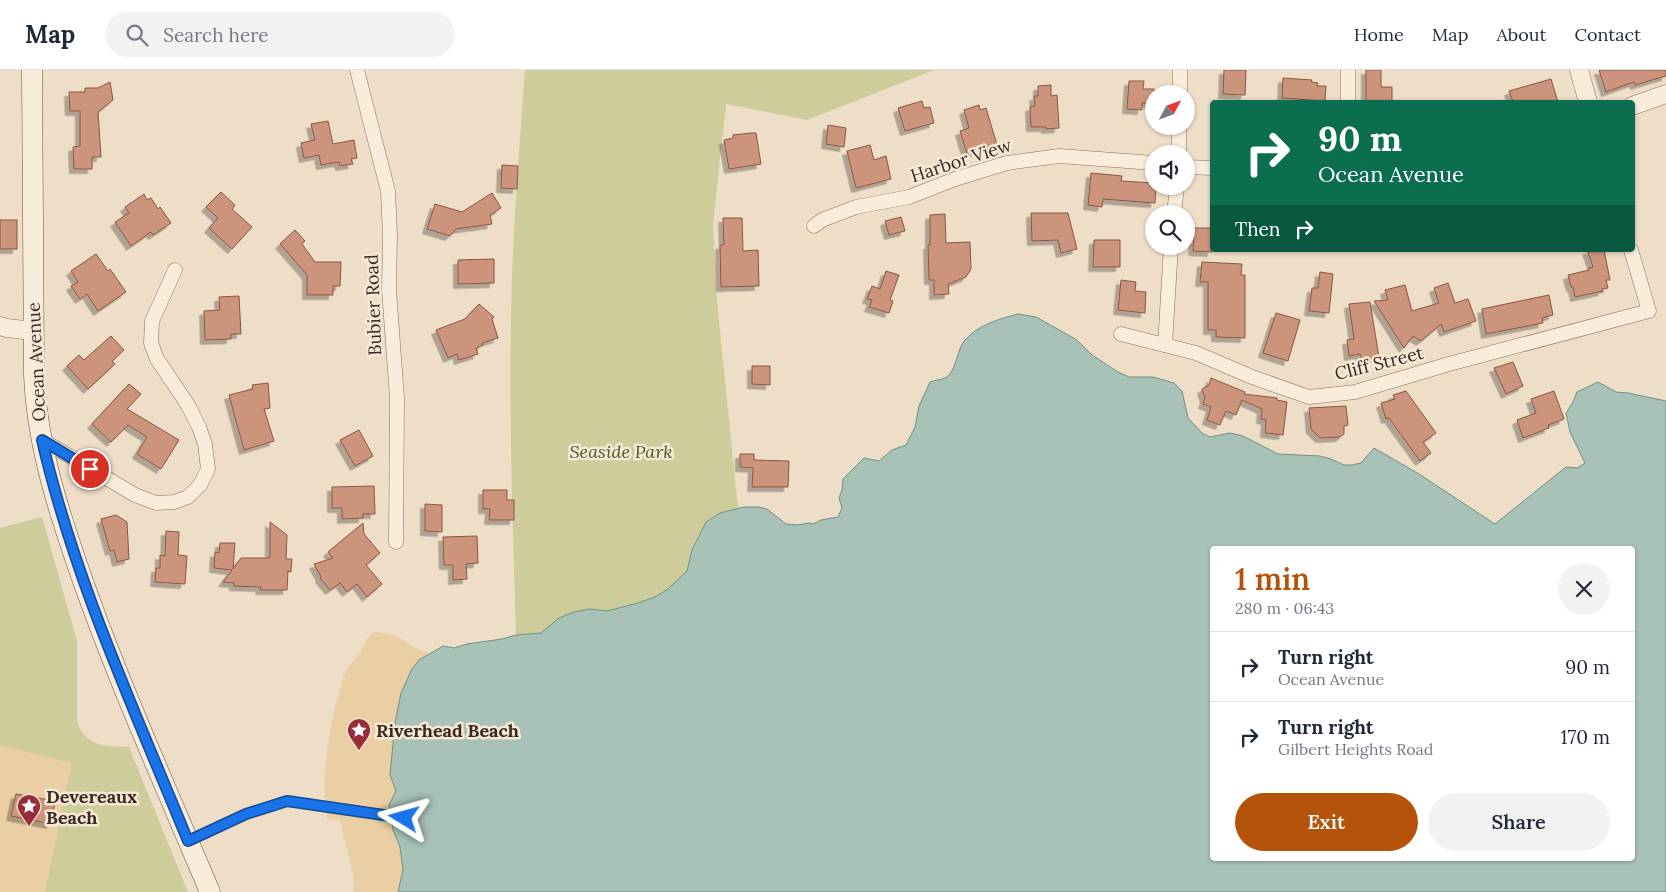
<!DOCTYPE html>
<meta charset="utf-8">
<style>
body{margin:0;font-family:Lora,serif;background:#f2f2f3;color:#1f2937;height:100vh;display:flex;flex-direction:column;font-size:19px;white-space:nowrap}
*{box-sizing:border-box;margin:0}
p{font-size:16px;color:#747a83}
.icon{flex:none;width:28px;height:28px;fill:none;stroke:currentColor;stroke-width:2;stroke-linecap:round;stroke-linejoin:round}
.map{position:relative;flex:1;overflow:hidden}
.sheet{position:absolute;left:1210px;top:476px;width:425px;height:315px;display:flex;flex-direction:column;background:#fff;border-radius:5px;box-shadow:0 1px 4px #0004}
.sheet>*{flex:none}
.hud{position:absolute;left:1210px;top:30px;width:425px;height:152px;border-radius:5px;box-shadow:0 1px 4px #0004;background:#0b6e4f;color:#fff;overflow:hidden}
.needle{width:32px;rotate:49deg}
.controls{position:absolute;left:1145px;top:15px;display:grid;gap:10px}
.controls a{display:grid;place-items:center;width:50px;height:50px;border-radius:50%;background:#fff;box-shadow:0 1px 4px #0004;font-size:25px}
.pin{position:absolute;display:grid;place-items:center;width:42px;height:42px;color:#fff;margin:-21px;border:2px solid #fff;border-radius:50%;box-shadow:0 1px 5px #0007}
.me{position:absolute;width:55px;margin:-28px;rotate:278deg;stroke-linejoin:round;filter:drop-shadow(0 0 4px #0008)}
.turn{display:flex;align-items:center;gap:18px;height:105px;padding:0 25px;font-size:22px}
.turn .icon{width:65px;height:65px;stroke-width:2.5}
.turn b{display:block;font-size:35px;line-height:42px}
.then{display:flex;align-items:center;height:48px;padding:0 25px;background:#0003;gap:10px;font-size:19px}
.round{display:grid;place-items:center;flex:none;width:52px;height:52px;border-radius:26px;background:#f2f2f3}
.head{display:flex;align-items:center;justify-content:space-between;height:85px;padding:0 25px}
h1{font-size:30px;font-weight:600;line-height:38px;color:#b45309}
.cta{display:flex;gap:10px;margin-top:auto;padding:10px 25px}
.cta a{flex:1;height:58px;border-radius:30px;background:#b45309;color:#fff;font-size:20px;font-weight:600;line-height:58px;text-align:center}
.cta a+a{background:#f2f2f3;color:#1f2937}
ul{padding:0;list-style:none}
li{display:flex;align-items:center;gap:15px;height:70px;padding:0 25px;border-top:1px solid #e0e1e3}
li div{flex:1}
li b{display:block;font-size:19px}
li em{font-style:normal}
header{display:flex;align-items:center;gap:30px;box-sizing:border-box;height:70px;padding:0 25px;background:#fff;border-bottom:1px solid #e0e1e3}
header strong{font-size:24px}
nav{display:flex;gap:28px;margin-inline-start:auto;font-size:18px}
.search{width:350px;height:45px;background:#f2f2f3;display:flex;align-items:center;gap:12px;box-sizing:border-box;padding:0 18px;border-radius:28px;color:#747a83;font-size:19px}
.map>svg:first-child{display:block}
</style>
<header>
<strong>Map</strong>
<div class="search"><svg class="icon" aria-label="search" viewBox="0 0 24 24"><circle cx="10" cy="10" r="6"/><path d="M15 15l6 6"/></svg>Search here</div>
<nav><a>Home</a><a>Map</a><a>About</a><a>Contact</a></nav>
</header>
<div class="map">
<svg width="1666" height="822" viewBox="0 0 1666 822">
<defs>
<filter id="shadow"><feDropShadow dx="-4.5" dy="4.5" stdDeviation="0" flood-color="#0004"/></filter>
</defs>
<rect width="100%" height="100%" fill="#eeddc7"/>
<g fill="#cdcc9a">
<path d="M525,0h409l-127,50 -81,-16 -13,120 4,78 21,207 -18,4 -14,9 -14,28 -5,21 -19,18 -13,8 -17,6 -31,8 -17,-2 -31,9 -18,15 -25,2c-3,-105 -7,-210 -5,-315 1,-83 8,-167 14,-250z"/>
<path d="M42,447l35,124v81c10,26 29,24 52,25l59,145h-188v-364z"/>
</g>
<g fill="#eacea4">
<path d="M376,562l18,3 25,15 12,4 -11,6 -30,115 6,15 -3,40 7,17 3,23 -5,22h-45l1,-13 -14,-59 -13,-1c-5,-40 -1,-76 9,-115 3,-11 6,-26 12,-36 3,-5 7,-8 10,-13 7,-9 7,-18 18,-23z"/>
<path d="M0,675l72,18 -27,129h-45z"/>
</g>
<path fill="#a8c2b7" stroke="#6e9184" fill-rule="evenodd" d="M1018,244l18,3 41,23 15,15 26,17 11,5h24l21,6 8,8 6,27 14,15 8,4 20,-4 13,3 35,18 42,2 11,3 13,6h8l9,-2 13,-15 45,26 76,50 71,-57 11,1 8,-5 -15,-31 -4,-19 7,-11 4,-10 21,-10 18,10 12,1 38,8v491h-1268l5,-22 -3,-23 -7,-17 -4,-25 7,-14 -6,-16 5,-52 6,-30 11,-24 7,-9 24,-14 11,2 13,-4 35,-5 14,-4 25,-2 18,-15 15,-6 16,-3 17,2 31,-8 17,-6 13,-8 19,-18 5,-21 14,-28 14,-9 24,-6h14l9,2 19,15 12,1 11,-2 4,1 8,-4 17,-3 4,-9 -3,-10 3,-8 1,-11 21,-21 15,3 13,-11 14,-5 9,-18 4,-21 11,-24c5,-2 10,-2 15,-4 12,-6 11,-28 20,-38 13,-15 34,-21 53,-26zM1212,479h420v310h-420z"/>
<g fill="#cc947d" stroke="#895542" filter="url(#shadow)">
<path d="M1224,0h22l-1,25 -22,-1z"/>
<path d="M1366,0h15v17h11v15l-26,-1z"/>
<path d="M1599,0h67v6l-31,9 -1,-3 -28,10z"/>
<path d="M1283,8l29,2 -1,2 7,1 -1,3h9l-1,15 -43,-3z"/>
<path d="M1551,9l7,23h-45l-4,-11z"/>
<path d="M1129,11h15l-1,8h11v14h-12v7l-15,-1z"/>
<path d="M110,12l3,18 -15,12 3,45h-9v12h-18l-1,-22 7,-1v-35h-10l-1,-19h16v-4h13z"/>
<path d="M1051,15v11l6,-1 2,33 -13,1v-2h-15l-1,-20 5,-1 -1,-10h4v-10z"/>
<path d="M922,31l2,7 6,-1 4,16 -29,8 -7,-23z"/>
<path d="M979,35l1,5 6,-2 11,37 -30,9 -7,-23 9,-3 -5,-18z"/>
<path d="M328,51l5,23 21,-4 3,18 -6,1 2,5 -13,2 -1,-4 -18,3 -2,-10 -15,3 -3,-15 14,-3 -4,-16z"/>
<path d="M828,55l18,3 -2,19 -18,-3z"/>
<path d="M751,63h5l5,31 -32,5 -5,-29 9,-2v-3z"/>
<path d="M870,75l4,15 12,-4 5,23 -35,9 -9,-37z"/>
<path d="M502,95l16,1 -1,23 -16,-1z"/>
<path d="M1091,103l31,3 -1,5 33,2v3h2l-1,17 -52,-4 -1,8 -14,-2z"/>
<path d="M221,122l14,13 -3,4 20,18 -20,22 -23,-21 9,-10 -12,-11z"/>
<path d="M492,123l9,15 -11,7 2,9 -36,5 -6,7 -23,-7 8,-25 27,8z"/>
<path d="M144,124l3,6 4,-2 7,11 2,-2 11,16 -18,12 -2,-3 -20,14 -16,-24 14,-9 -4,-6z"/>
<path d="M1031,143h37l9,36 -16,4 -3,-13 -26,1z"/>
<path d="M945,144l1,29 24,-1 1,27 -5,8 -18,7 1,10 -15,1v-15h-5l-1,-35h2v-30z"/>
<path d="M901,147l4,14 -16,4 -4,-14z"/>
<path d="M723,148h19l1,33 15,-1 1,36 -38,1 -1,-42h4z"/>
<rect x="0" y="150" width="17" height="29"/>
<path d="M1194,158h18v24l-19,-1z"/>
<path d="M295,160l10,11 -3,3 13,18h26l-1,24h-7v9h-26v-20l-27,-31z"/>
<path d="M1094,170h26v27h-27z"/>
<path d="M1587,180h17l6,30h-4l2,8 -6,1 1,2 -28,6 -2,-10h-2l-3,-12 21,-5v-2l4,-1z"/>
<path d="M96,184l12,17 2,-2 16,23 -28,19 -11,-17 -7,5 -9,-13 7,-4 -7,-11z"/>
<path d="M494,189v24l-36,1v-24z"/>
<path d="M1202,192l40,2 -1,11h4v63l-29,-1v-7h-8v-48h-8z"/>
<path d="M886,201l13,4 -9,25 3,1 -4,12 -20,-6 3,-7 -5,-1 5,-13 8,3z"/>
<path d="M1320,202l13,2 -4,39 -20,-2 3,-23h6z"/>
<path d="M1121,210l15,2 -1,9 11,1 -1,21 -27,-3z"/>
<path d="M1448,213l7,20 13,-4 8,22 -32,11 -3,-8 -20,17 -8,-5 -9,12 -30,-47 14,-1 -3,-10 20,-5 7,26 27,-8 -5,-15z"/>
<path d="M1549,225l4,20 -11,3 1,5 -57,11 -4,-25z"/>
<path d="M239,226l2,38h-10v5l-26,1 -1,-29 16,-1 -1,-13z"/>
<path d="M1370,232l9,55 -18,3 -1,-6 -11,2 -2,-16 7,-1 -5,-35z"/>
<path d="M479,234l15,13 -2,2 6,19 -16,5 1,2 -7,3 2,6 -19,6 -2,-6 -9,4 -12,-28 29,-11z"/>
<path d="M1276,243l24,7 -12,41 -25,-8z"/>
<path d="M111,266l13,14 -12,11 3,3 -27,25 -21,-23 12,-11 5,5z"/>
<path d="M1513,292l10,24 -17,8 -12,-26z"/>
<path d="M752,296h18v19l-18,-1z"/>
<path d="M1211,308l34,14 -1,2 33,4v2l10,2 -4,33 -18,-2 1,-13 -5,-1 1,-10 -20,-9 -6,15 -10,-4 -6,14 -13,-5 4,-13 -8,-3 2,-6 -3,-9 7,-4z"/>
<path d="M268,313l2,25 -6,1 10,32 -30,9 -15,-55 24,-6 -1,-4z"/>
<path d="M129,314l12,10 -14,15 52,31 -18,29 -24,-15 10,-17 -19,-12 -17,17 -19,-18z"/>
<path d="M1406,321l30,42 -13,9 8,11 -11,8 -31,-43 -3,1 -5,-16 14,-4 -2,-4z"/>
<path d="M1554,321l10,28 -16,6 1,3 -26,10 -6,-18 19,-7 -5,-14z"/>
<path d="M1346,336l2,19 -4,1v8l-4,3 -20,1 -9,-9 -2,-21z"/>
<path d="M359,360l14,26 -18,10 -15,-26z"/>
<path d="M740,384h14v6l35,1 -1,26h-36l1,-19 -13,-1z"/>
<path d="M374,416l1,28h-12v4l-21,1v-11h-10v-21z"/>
<path d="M483,420h24v10h7v20h-25l1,-11h-7z"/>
<path d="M425,434l17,1v27l-17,-1z"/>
<path d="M116,445l11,7 2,37 -12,3 -3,-12 -4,1 -9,-32z"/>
<path d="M270,452l17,13 -1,24h6l-1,13 -3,-1 -1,19h-27l1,-3 -27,-1v-3l-11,-1 9,-12 -18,-2 1,-16 4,1 1,-10h15l-2,26 8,-11h29z"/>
<path d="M363,453l1,11 16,19 -14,12 16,19 -15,13 -10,-13 -10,8 -7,-9 -10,7 -10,-12 1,-1 -7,-13 19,-6 -5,-6z"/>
<path d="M166,461l13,1 -1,23 9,1 -2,28 -30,-2 1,-14h4v-13l5,1z"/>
<path d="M477,466l1,27 -12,1 1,15 -14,1v-15h-9l-1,-28z"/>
<path d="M16,724l39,7 -4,23 -40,-8z"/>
</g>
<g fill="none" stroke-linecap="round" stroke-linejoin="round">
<g stroke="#8a6f5c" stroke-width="8">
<path id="service" d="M189,771l57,-27 41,-13 117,17"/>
</g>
<g stroke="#8a6f5c" stroke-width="15">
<g id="minor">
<path d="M357,0l31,121 2,44 -1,55 8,108 -1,144"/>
<path d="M1180,24v-24"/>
<path d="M1348,32v-32"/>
<path d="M1179,84v-28"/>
<path d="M1186,97l26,1"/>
<path d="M1174,144l3,-28"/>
<path d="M814,156l8,-6 34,-13 53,-10 46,-18 52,-16 52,-7 95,7"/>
<path d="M1121,264l75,19 56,24 57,20 46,-5 94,-28 200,-53 -18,-61"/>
<path d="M1165,275l6,-99"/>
<path d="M42,370l93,55 21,8 18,-1 14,-5 12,-12 8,-16 -3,-25 -6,-17 -11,-22 -31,-46 -6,-16 1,-22 23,-51"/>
</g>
</g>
<g stroke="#8a6f5c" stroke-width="19">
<g id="tertiary">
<path d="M1579,0l9,32"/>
<path d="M1632,36l34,-12"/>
<path d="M0,256l7,2 26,3"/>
</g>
</g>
<g stroke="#6c503f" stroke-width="21">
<path id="secondary" d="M32,0l2,305c3,72 26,141 50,209 37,104 83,206 126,308"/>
</g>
<use href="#service" stroke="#f9ecda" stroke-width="7"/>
<use href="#minor" stroke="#f9ecda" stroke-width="14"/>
<use href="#tertiary" stroke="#f9ecda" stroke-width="18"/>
<use href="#secondary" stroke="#f9ecda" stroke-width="20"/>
</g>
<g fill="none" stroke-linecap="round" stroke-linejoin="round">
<g stroke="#114b97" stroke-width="12">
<path id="route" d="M90,399l-48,-29c32,139 92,269 146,401l58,-27 41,-13 117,17"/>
</g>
<use href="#route" stroke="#1a73e8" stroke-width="9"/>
</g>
<defs>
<g id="sight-pin" transform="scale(1.25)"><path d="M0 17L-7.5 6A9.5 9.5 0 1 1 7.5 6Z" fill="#992c3b" stroke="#f6e9d7"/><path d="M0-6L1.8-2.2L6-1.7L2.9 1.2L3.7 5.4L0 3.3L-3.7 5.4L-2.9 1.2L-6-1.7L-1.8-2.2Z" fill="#fff"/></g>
</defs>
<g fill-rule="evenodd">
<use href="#sight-pin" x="359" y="660"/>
<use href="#sight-pin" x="29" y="736"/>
</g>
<g text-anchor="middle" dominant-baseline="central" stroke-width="5" stroke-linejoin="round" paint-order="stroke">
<g font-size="18" fill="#3b2920" stroke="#f6e9d7">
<text transform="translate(961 90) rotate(-18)">Harbor View</text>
<text transform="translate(373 235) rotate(-92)">Bubier Road</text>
<text transform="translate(36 292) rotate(-93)">Ocean Avenue</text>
<text transform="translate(1379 293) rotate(-14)">Cliff Street</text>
</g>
<g font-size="18" font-style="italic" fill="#515726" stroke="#f6e9d7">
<text x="621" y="381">Seaside Park</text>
</g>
<g font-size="18" font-weight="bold" fill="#3b2920" stroke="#f6e9d7" text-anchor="start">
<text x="376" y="660">Riverhead Beach</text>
<text x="46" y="726">Devereaux<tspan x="46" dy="21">Beach</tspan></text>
</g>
</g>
</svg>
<div class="controls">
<a><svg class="needle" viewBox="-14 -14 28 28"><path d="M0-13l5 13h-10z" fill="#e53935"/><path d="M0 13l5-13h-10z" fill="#747a83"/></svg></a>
<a><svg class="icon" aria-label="sound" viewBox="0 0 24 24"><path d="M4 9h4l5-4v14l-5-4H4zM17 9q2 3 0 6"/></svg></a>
<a><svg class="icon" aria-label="search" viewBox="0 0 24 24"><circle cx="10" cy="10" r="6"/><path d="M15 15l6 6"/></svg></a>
</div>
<div class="pin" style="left:90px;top:399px;background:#d93025"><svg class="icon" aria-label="arrive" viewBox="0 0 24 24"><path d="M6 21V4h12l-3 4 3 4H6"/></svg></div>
<svg class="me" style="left:404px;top:748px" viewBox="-20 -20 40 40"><path d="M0-17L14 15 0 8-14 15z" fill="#1a73e8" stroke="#fff" stroke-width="4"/></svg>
<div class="hud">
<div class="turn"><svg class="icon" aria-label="right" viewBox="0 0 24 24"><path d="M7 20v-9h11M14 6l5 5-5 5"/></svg><div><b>90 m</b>Ocean Avenue</div></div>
<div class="then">Then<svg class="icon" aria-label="right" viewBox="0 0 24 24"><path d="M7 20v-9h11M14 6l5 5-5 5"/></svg></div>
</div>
<section class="sheet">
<div class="head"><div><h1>1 min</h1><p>280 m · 06:43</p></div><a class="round"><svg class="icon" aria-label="close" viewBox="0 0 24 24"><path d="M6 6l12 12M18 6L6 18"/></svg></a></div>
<ul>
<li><svg class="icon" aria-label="right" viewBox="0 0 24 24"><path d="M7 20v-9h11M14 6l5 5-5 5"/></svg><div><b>Turn right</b><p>Ocean Avenue</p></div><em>90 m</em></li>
<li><svg class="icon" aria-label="right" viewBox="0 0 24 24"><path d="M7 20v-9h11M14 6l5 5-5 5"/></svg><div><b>Turn right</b><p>Gilbert Heights Road</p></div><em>170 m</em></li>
</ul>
<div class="cta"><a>Exit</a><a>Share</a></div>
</section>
</div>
